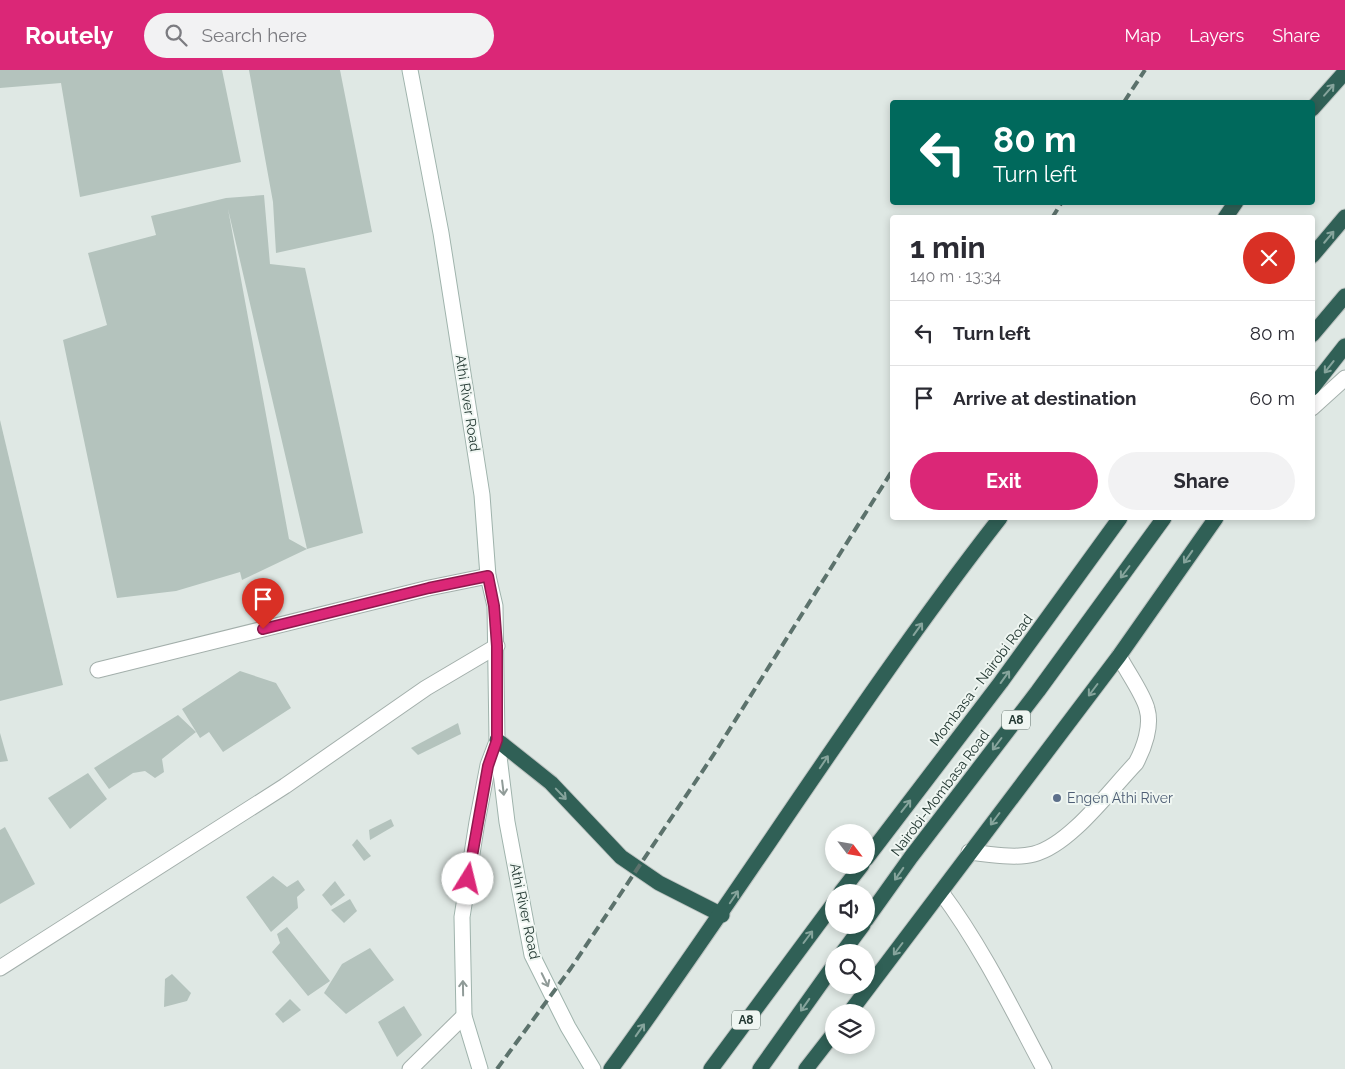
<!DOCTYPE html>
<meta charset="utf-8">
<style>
body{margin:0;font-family:Raleway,sans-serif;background:#f2f2f3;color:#2b2b33;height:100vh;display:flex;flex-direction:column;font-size:19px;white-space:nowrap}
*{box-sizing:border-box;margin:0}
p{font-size:16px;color:#7c7c81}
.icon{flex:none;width:28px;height:28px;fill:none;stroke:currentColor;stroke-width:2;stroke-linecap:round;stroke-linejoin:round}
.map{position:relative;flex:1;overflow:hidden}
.side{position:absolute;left:890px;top:145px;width:425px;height:305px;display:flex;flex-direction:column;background:#fff;border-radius:5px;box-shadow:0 2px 8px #0003}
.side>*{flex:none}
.hud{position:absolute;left:890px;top:30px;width:425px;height:105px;border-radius:5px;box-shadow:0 2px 8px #0003;background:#00695c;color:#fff;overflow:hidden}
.needle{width:32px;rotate:121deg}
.fabs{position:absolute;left:825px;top:754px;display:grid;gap:10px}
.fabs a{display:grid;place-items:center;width:50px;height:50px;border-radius:50%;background:#fff;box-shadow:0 2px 8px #0003;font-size:25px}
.pin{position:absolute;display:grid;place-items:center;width:42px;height:42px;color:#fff;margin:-51px -21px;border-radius:50% 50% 50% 0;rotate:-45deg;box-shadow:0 0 5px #0007}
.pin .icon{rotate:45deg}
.me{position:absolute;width:55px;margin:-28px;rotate:9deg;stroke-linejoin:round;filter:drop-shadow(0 0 4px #0008)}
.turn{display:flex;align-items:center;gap:18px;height:105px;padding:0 20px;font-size:22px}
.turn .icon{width:65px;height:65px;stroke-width:2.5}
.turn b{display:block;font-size:35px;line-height:42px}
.round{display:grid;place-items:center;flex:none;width:52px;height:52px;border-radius:26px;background:#f2f2f3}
.head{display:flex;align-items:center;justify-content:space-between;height:85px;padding:0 20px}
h1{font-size:30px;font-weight:700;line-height:38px}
.action{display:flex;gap:10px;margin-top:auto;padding:10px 20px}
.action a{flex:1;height:58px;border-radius:30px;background:#db2777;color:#fff;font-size:20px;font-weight:700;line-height:58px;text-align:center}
.action a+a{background:#f2f2f3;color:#2b2b33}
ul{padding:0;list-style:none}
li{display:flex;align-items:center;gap:15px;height:65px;padding:0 20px;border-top:1px solid #e1e1e2}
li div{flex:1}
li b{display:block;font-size:19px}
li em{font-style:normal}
header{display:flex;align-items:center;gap:30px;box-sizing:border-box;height:70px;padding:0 25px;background:#db2777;color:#fff}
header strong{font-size:24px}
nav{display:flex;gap:28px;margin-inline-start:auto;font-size:18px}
.search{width:350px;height:45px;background:#f2f2f3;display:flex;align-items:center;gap:12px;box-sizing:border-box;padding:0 18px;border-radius:28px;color:#7c7c81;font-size:19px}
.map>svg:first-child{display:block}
</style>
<header>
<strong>Routely</strong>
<div class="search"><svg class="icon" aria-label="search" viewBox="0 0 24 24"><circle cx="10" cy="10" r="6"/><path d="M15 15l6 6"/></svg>Search here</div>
<nav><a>Map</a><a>Layers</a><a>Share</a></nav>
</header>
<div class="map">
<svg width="1345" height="999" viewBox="0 0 1345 999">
<rect width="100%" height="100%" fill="#dfe8e4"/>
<g fill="#b4c3bd">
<path d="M0,0h222l19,92 -161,35 -19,-114 -61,5z"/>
<path d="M249,0h91l32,162 -96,21 -3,-51z"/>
<path d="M264,125l6,69 35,4 58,265 -56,16 -79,-340 61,330 18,10 -65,31 -2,-8 -64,19 -59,7 -54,-258 44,-15 -19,-72 68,-18 -5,-19 75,-18z"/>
<path d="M0,350l63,265 -63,16z"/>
<path d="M240,601l36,12 15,25 -68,44 -14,-20 -9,6 -18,-29z"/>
<path d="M178,645l18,17 -34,27 2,13 -9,6 -10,-7 -12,2 -24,16 -15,-21z"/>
<path d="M458,653l3,11 -43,21 -7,-7z"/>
<path d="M0,663l8,28 -8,1z"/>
<path d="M88,703l19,26 -37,30 -22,-31z"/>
<path d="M391,749l3,7 -24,14 -1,-10z"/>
<path d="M5,757l30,57 -35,20v-74z"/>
<path d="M357,769l14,17 -7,5 -12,-16z"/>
<path d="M273,806l14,11 11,-7 7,10 -8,7 1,11 -27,24 -25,-35z"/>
<path d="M335,811l10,14 -14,11 -9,-11z"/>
<path d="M350,829l7,12 -13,12 -13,-13z"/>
<path d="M287,857l43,54 -22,15 -36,-44 8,-9 -3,-9z"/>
<path d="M370,878l24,32 -48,34 -22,-21 18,-29z"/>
<path d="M172,904l19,19 -4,8 -23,6 1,-28z"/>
<path d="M290,929l11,11 -18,13 -8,-9z"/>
<path d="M404,936l18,29 -25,22 -19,-35z"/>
</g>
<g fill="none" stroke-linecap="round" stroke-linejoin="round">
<g stroke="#a3afab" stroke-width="17">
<g id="lane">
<path d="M1312,338l33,-30"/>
<path d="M98,600l331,-82 59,-12"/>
<path d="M969,782c20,2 46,7 65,2 36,-9 76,-64 102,-91 8,-15 16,-37 11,-54 -3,-14 -21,-39 -28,-53"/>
<path d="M410,999l54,-53"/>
</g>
</g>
<g stroke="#a3afab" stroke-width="17">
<g id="street">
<path d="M941,822c41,55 71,117 103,177"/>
<path d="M0,898l285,-182 141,-98 71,-42"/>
</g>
</g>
<g stroke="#9fb3ac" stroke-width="17">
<g id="secondary">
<path d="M410,0l31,163 41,262 6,81 7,30 2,134 10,82 25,133 36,72 25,42"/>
<path d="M480,999l-16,-53 -2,-99 15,-95 11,-57 8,-21"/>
</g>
</g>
<g stroke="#bdc3c1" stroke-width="17">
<g id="highway">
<path d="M1312,39l33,-37"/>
<path d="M1225,148l11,-16"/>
<path d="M1312,186l33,-39"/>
<path d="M1312,265l33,-39"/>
<path d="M1312,318l33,-42"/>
<path d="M497,670l54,43 70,74 38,26 63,32"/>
<path d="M866,789l135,-177 119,-164"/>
<path d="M841,822l21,-27"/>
<path d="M866,850l45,-63 127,-166 126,-173"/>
<path d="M843,882l20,-27"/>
<path d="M850,942l269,-356 97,-138"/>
<path d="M611,999c133,-182 251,-374 389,-551"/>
<path d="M711,999l123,-166"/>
<path d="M760,999l74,-104"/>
<path d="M806,999l28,-36"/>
</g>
</g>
<use href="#lane" stroke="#fff" stroke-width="15"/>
<use href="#street" stroke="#fff" stroke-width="15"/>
<use href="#secondary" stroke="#fff" stroke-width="15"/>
<use href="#highway" stroke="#306056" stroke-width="15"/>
<g stroke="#5c726c" stroke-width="4" stroke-dasharray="10 5" stroke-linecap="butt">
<path d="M1124,32l21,-32"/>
<path d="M1052,148l10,-16"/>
<path d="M497,999l74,-101 143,-214 178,-283"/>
</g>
</g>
<defs><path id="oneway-shaft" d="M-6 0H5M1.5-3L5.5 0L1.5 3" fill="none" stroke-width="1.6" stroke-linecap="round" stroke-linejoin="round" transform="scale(1.25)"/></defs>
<g stroke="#86a49c">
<use href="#oneway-shaft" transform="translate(1329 20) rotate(-49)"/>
<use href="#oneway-shaft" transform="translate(1329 167) rotate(-50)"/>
<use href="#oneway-shaft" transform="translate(1329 297) rotate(128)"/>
<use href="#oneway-shaft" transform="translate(1188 487) rotate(125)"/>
<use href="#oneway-shaft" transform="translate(1125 502) rotate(127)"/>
<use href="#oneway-shaft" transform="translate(918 559) rotate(-54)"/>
<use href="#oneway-shaft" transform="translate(1005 607) rotate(-54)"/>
<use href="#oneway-shaft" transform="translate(1093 620) rotate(127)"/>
<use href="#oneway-shaft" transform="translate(997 674) rotate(127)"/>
<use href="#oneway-shaft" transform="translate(824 692) rotate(-56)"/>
<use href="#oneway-shaft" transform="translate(561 724) rotate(46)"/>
<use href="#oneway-shaft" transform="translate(906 736) rotate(-52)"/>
<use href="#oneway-shaft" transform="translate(995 749) rotate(127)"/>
<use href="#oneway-shaft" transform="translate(899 804) rotate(125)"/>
<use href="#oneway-shaft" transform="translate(734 827) rotate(-56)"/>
<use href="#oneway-shaft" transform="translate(808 867) rotate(-53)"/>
<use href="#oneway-shaft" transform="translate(898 879) rotate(127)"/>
<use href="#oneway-shaft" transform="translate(805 935) rotate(125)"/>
<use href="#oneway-shaft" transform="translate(640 960) rotate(-55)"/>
</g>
<g stroke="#909b98">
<use href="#oneway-shaft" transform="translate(503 718) rotate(83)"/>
<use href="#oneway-shaft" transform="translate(545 910) rotate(64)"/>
<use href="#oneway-shaft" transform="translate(463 918) rotate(-91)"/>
</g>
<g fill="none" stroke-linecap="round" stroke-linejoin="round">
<g stroke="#8e194d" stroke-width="12">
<path id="route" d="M263,559l166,-41 59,-12 6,30 3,40v94l-9,26 -20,113"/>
</g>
<use href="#route" stroke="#db2777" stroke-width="9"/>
</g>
<circle fill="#5c6f8a" stroke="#eff6f2" stroke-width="2" cx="1057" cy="728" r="5"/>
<g text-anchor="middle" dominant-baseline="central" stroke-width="4" stroke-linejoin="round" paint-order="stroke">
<g fill="#eff6f2" stroke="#60706b" stroke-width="1">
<rect x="1002" y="640.5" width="28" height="19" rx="4"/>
<rect x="732" y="940.5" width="28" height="19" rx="4"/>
</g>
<g font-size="12" font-weight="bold" fill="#223731">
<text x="1016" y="650">A8</text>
<text x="746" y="950">A8</text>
</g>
<g font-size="14" fill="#223731" stroke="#eff6f2">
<text transform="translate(468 333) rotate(81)">Athi River Road</text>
<text transform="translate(981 610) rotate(-53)">Mombasa - Nairobi Road</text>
<text transform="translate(940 723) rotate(-53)">Nairobi-Mombasa Road</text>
<text transform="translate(525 841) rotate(78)">Athi River Road</text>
</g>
<g font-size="14" fill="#4e5e75" stroke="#eff6f2" text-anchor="start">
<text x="1067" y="728">Engen Athi River</text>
</g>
</g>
</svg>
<div class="fabs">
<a><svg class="needle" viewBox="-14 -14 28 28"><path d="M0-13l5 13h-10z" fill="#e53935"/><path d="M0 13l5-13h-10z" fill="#7c7c81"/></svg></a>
<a><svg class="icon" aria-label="sound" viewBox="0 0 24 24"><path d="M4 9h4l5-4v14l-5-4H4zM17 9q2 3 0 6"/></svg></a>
<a><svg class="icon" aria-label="search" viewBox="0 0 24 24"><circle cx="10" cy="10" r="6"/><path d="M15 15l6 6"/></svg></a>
<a><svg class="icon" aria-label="layers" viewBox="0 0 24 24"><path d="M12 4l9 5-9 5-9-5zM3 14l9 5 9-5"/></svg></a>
</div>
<div class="pin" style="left:263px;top:559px;background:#d93025"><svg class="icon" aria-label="arrive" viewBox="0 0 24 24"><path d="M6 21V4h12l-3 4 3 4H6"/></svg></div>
<svg class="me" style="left:468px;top:809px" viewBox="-20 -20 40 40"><circle r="19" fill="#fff"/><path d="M0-13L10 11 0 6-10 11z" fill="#db2777"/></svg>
<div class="hud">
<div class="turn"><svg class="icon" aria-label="left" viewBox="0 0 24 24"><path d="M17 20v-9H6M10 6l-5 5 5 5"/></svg><div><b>80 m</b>Turn left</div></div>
</div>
<section class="side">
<div class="head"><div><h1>1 min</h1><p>140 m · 13:34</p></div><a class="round" style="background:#d93025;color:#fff"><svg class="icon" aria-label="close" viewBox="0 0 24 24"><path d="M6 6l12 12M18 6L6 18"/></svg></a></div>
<ul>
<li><svg class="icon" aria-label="left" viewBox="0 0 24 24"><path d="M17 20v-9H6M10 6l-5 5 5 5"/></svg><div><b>Turn left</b></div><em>80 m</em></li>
<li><svg class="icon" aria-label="arrive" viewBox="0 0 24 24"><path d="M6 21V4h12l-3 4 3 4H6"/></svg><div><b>Arrive at destination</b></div><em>60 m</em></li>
</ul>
<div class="action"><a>Exit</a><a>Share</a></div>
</section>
</div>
